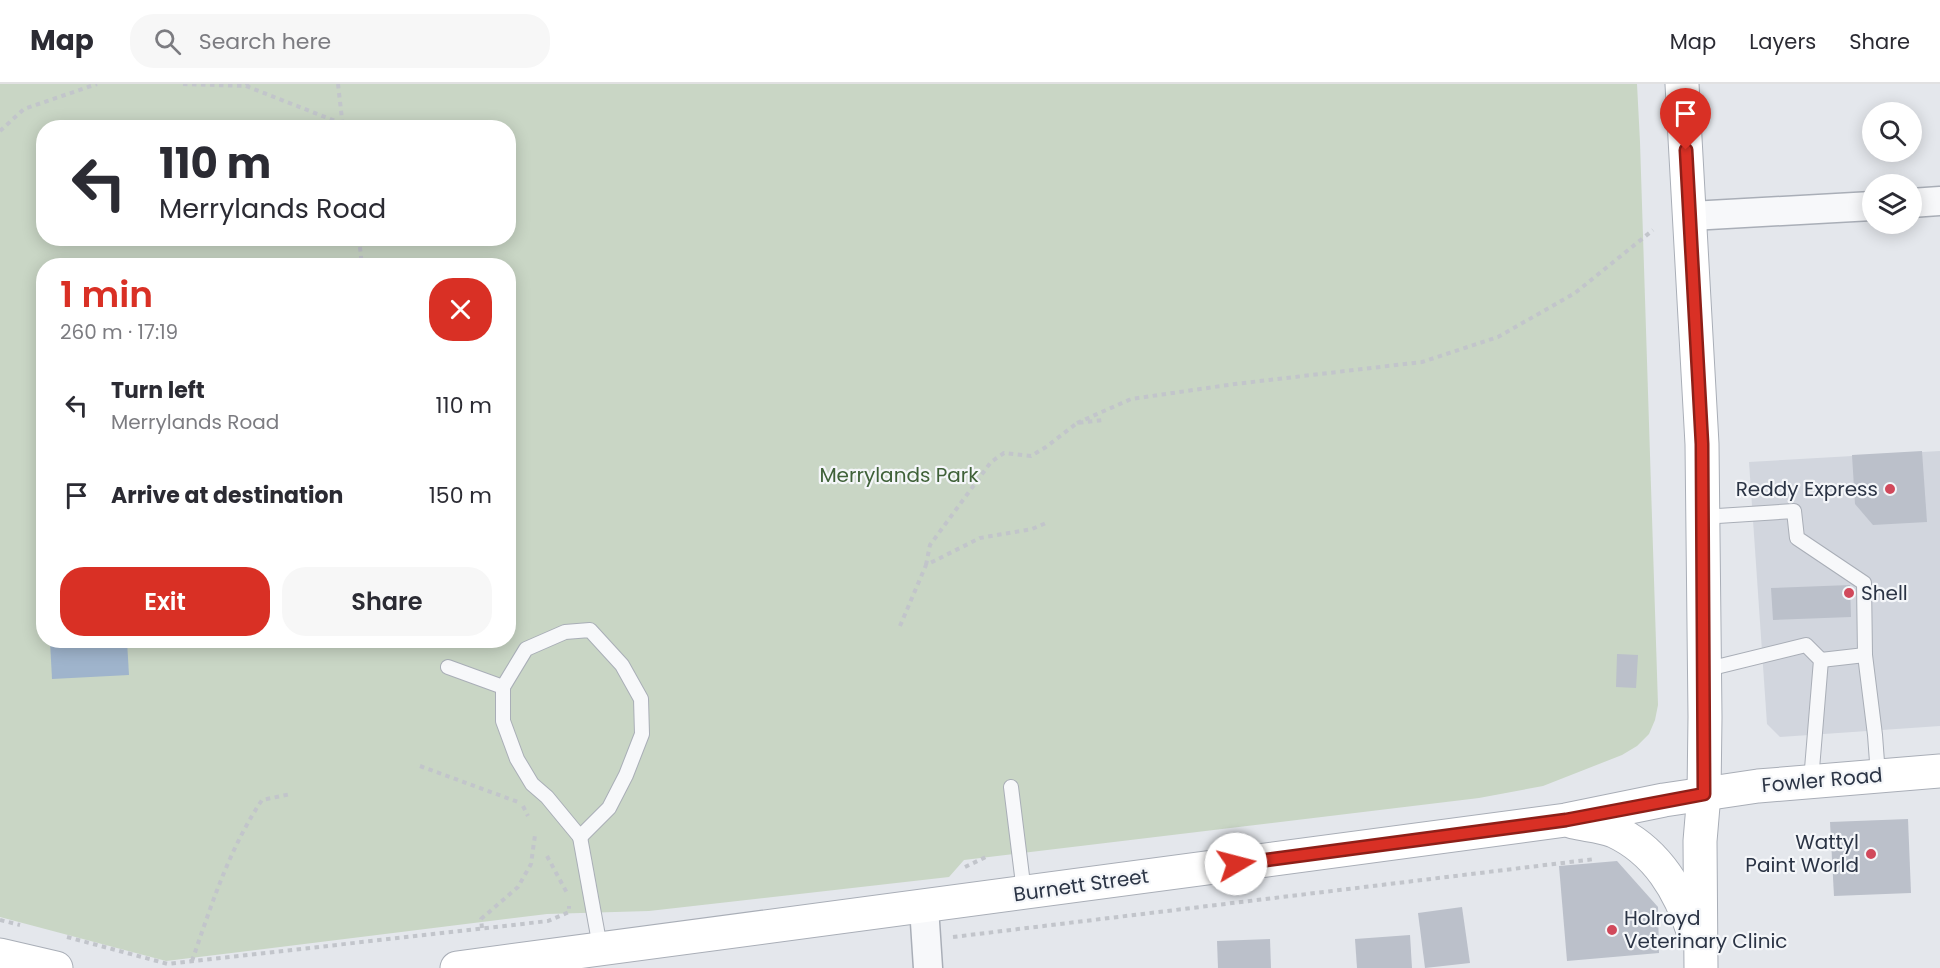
<!DOCTYPE html>
<meta charset="utf-8">
<style>
body{margin:0;font-family:Poppins,sans-serif;background:#f7f7f7;color:#2b2b33;height:100vh;display:flex;flex-direction:column;font-size:22px;white-space:nowrap}
*{box-sizing:border-box;margin:0}
p{font-size:20px;color:#7c7c81}
.icon{flex:none;width:33px;height:33px;fill:none;stroke:currentColor;stroke-width:2;stroke-linecap:round;stroke-linejoin:round}
.map{position:relative;flex:1;overflow:hidden}
.panel{position:absolute;left:36px;top:174px;width:480px;height:390px;display:flex;flex-direction:column;background:#fff;border-radius:24px;box-shadow:0 3px 15px #0003}
.panel>*{flex:none}
.banner{position:absolute;left:36px;top:36px;width:480px;height:126px;border-radius:24px;box-shadow:0 3px 15px #0003;background:#fff;color:#2b2b33;overflow:hidden}
.controls{position:absolute;left:1862px;top:18px;display:grid;gap:12px}
.controls a{display:grid;place-items:center;width:60px;height:60px;border-radius:50%;background:#fff;box-shadow:0 3px 15px #0003;font-size:30px}
.pin{position:absolute;display:grid;place-items:center;width:51px;height:51px;color:#fff;margin:-62px -26px;border-radius:50% 50% 50% 0;rotate:-45deg;box-shadow:0 0 6px #0007}
.pin .icon{rotate:45deg}
.me{position:absolute;width:66px;margin:-33px;rotate:82deg;stroke-linejoin:round;filter:drop-shadow(0 0 4px #0008)}
.turn{display:flex;align-items:center;gap:21px;height:126px;padding:0 24px;font-size:27px}
.turn .icon{width:78px;height:78px;stroke-width:2.5}
.turn b{display:block;font-size:42px;line-height:51px}
.round{display:grid;place-items:center;flex:none;width:63px;height:63px;border-radius:24px;background:#f7f7f7}
.headline{display:flex;align-items:center;justify-content:space-between;height:102px;padding:0 24px}
h1{font-size:36px;font-weight:600;line-height:45px;color:#d93025}
.action{display:flex;gap:12px;margin-top:auto;padding:12px 24px}
.action a{flex:1;height:69px;border-radius:24px;background:#d93025;color:#fff;font-size:24px;font-weight:600;line-height:69px;text-align:center}
.action a+a{background:#f7f7f7;color:#2b2b33}
ul{padding:0;list-style:none}
li{display:flex;align-items:center;gap:18px;height:90px;padding:0 24px}
li div{flex:1}
li b{display:block;font-size:22px}
li em{font-style:normal}
header{display:flex;align-items:center;gap:36px;box-sizing:border-box;height:84px;padding:0 30px;background:#fff;border-bottom:2px solid #e1e1e2}
header strong{font-size:28px}
nav{display:flex;gap:33px;margin-inline-start:auto;font-size:21px}
.search{width:420px;height:54px;background:#f7f7f7;display:flex;align-items:center;gap:15px;box-sizing:border-box;padding:0 21px;border-radius:24px;color:#7c7c81;font-size:22px}
.map>svg:first-child{display:block}
</style>
<header>
<strong>Map</strong>
<div class="search"><svg class="icon" aria-label="search" viewBox="0 0 24 24"><circle cx="10" cy="10" r="6"/><path d="M15 15l6 6"/></svg>Search here</div>
<nav><a>Map</a><a>Layers</a><a>Share</a></nav>
</header>
<div class="map">
<svg width="1940" height="884" viewBox="0 0 1940 884">
<rect width="100%" height="100%" fill="#e4e7ec"/>
<path fill="#d2d6de" d="M1940,367v275l-160,11 -13,-13 -18,-262z"/>
<path fill="#c9d6c5" fill-rule="evenodd" d="M0,0h1637l3,58 18,563 -3,15 -6,14 -12,12 -15,9 -79,31 -64,12 -515,62 -15,17 -300,34 -102,3 -381,47 -166,-44zM44,44h464v110h-464zM44,182h464v374h-464z"/>
<path fill="#9fb4cc" d="M50,557h77l2,34 -77,4z"/>
<g fill="#bbc0ca">
<path d="M1922,367l5,71 -54,3 -18,-21 -3,-49z"/>
<path d="M1850,501l1,32 -78,3 -2,-32z"/>
<path d="M1617,570l21,1 -2,33 -20,-1z"/>
<path d="M1908,735l3,74 -77,3 -4,-74z"/>
<path d="M1617,777l41,46 1,46 -92,8 -8,-95z"/>
<path d="M1462,823l8,56 -45,5 -7,-55z"/>
<path d="M1410,851l2,33h-55l-2,-29z"/>
<path d="M1270,855l1,29h-53l-1,-27z"/>
</g>
<g fill="none" stroke-linecap="round" stroke-linejoin="round">
<g stroke="#a9aeb7" stroke-width="16">
<g id="lane">
<path d="M1702,433l92,-6 3,27 67,45 1,72 10,80 3,40"/>
<path d="M590,546l32,35 19,34 1,35 -16,41 -17,33 -29,29 -33,-40 -15,-13 -15,-25 -14,-38v-34l23,-38 39,-17z"/>
<path d="M1821,576l44,-5"/>
<path d="M448,583l55,20"/>
<path d="M1704,586l102,-25 15,15 -10,121"/>
<path d="M1011,703l13,105"/>
<path d="M580,753l20,110"/>
</g>
</g>
<g stroke="#a9aeb7" stroke-width="31">
<g id="street">
<path d="M1911,119l29,-2"/>
<path d="M1691,132l181,-10"/>
<path d="M924,823l4,61"/>
</g>
</g>
<g stroke="#a9aeb7" stroke-width="35">
<g id="secondary">
<path d="M1682,0l20,360 3,273 -1,77 -4,47 1,127"/>
<path d="M1573,738c13,3 29,4 41,9 43,20 66,59 80,103"/>
<path d="M0,871l56,13"/>
<path d="M457,884l1109,-148 98,-20 94,-14 182,-15"/>
</g>
</g>
<g stroke="#c2c5cb" stroke-width="4" stroke-dasharray="4.5 4.5" stroke-linecap="butt">
<path d="M183,0l63,2 3,-2"/>
<path d="M338,0l5,44"/>
<path d="M246,2l97,38"/>
<path d="M0,47l24,-22 73,-25"/>
<path d="M359,154l3,28"/>
<path d="M1077,339l54,-24 104,-15 187,-22 76,-25 77,-44 78,-63"/>
<path d="M926,481l4,-20 61,-83 13,-9 27,3 15,-9 31,-24 26,-3"/>
<path d="M900,542l26,-61 54,-27 52,-9 14,-6"/>
<path d="M420,682l98,36"/>
<path d="M523,722l5,10"/>
<path d="M547,772l20,37"/>
<path d="M965,783l23,-11"/>
<path d="M0,836l20,5"/>
<path d="M482,844l-1,-9 37,-32 13,-23 4,-29"/>
<path d="M67,853l101,27 380,-43 21,-9v-6"/>
<path d="M953,853l642,-78"/>
<path d="M192,877c19,-55 37,-112 70,-161l29,-6"/>
</g>
<use href="#lane" stroke="#f7f8fa" stroke-width="14"/>
<use href="#street" stroke="#f7f8fa" stroke-width="28"/>
<use href="#secondary" stroke="#fff" stroke-width="33"/>
</g>
<g fill="none" stroke-linecap="round" stroke-linejoin="round">
<g stroke="#8d1f18" stroke-width="15">
<path id="route" d="M1236,780l330,-44 138,-26 -2,-350 -16,-294"/>
</g>
<use href="#route" stroke="#d93025" stroke-width="10"/>
</g>
<g fill="#d1495b" stroke="#f4f6f9" stroke-width="2">
<circle cx="1890" cy="405" r="6"/>
<circle cx="1849" cy="509" r="6"/>
<circle cx="1871" cy="770" r="6"/>
<circle cx="1612" cy="846" r="6"/>
</g>
<g text-anchor="middle" dominant-baseline="central" stroke-width="4.5" stroke-linejoin="round" paint-order="stroke">
<g font-size="20" fill="#3f6138" stroke="#f4f6f9">
<text x="899" y="391">Merrylands Park</text>
</g>
<g font-size="20" fill="#2b3445" stroke="#f4f6f9" text-anchor="end">
<text x="1878" y="405">Reddy Express</text>
<text x="1861" y="509" text-anchor="start">Shell</text>
<text x="1859" y="758">Wattyl<tspan x="1859" dy="23">Paint World</tspan></text>
<text x="1624" y="834" text-anchor="start">Holroyd<tspan x="1624" dy="23">Veterinary Clinic</tspan></text>
</g>
<g font-size="20" fill="#2b3445" stroke="#f4f6f9">
<text transform="translate(1822 696) rotate(-5)">Fowler Road</text>
<text transform="translate(1081 801) rotate(-8)">Burnett Street</text>
</g>
</g>
</svg>
<div class="controls">
<a><svg class="icon" aria-label="search" viewBox="0 0 24 24"><circle cx="10" cy="10" r="6"/><path d="M15 15l6 6"/></svg></a>
<a><svg class="icon" aria-label="layers" viewBox="0 0 24 24"><path d="M12 4l9 5-9 5-9-5zM3 14l9 5 9-5"/></svg></a>
</div>
<div class="pin" style="left:1686px;top:66px;background:#d93025"><svg class="icon" aria-label="arrive" viewBox="0 0 24 24"><path d="M6 21V4h12l-3 4 3 4H6"/></svg></div>
<svg class="me" style="left:1236px;top:780px" viewBox="-20 -20 40 40"><circle r="19" fill="#fff"/><path d="M0-13L10 11 0 6-10 11z" fill="#d93025"/></svg>
<div class="banner">
<div class="turn"><svg class="icon" aria-label="left" viewBox="0 0 24 24"><path d="M17 20v-9H6M10 6l-5 5 5 5"/></svg><div><b>110 m</b>Merrylands Road</div></div>
</div>
<section class="panel">
<div class="headline"><div><h1>1 min</h1><p>260 m · 17:19</p></div><a class="round" style="background:#d93025;color:#fff"><svg class="icon" aria-label="close" viewBox="0 0 24 24"><path d="M6 6l12 12M18 6L6 18"/></svg></a></div>
<ul>
<li><svg class="icon" aria-label="left" viewBox="0 0 24 24"><path d="M17 20v-9H6M10 6l-5 5 5 5"/></svg><div><b>Turn left</b><p>Merrylands Road</p></div><em>110 m</em></li>
<li><svg class="icon" aria-label="arrive" viewBox="0 0 24 24"><path d="M6 21V4h12l-3 4 3 4H6"/></svg><div><b>Arrive at destination</b></div><em>150 m</em></li>
</ul>
<div class="action"><a>Exit</a><a>Share</a></div>
</section>
</div>
